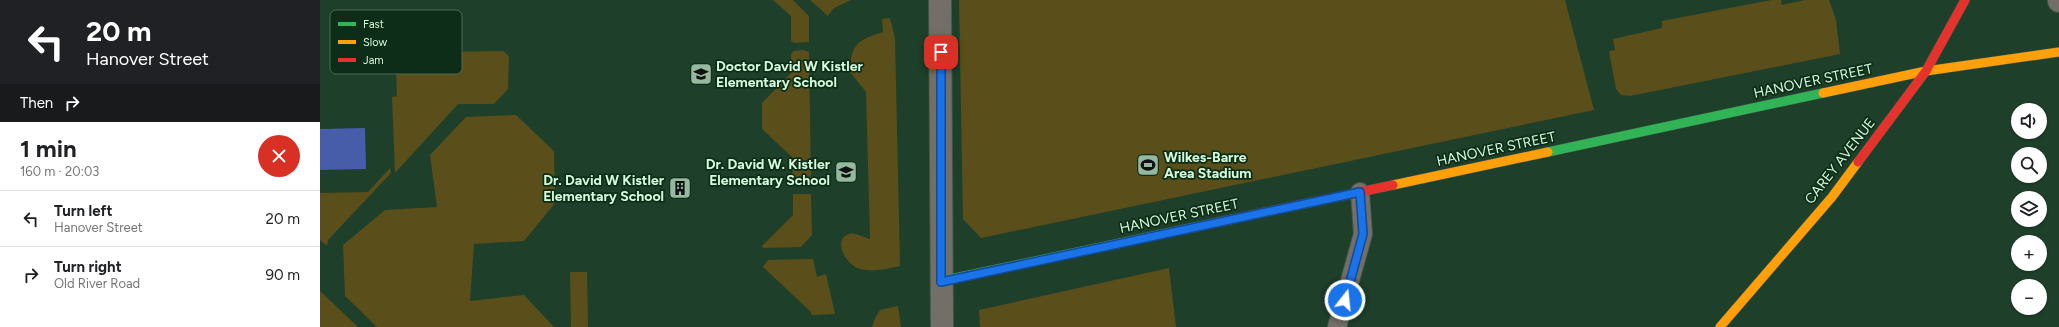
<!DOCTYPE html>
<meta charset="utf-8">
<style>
body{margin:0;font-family:Figtree,sans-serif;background:#f2f2f2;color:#202124;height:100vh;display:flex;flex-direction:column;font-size:15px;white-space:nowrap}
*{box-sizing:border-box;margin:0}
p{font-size:13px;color:#757577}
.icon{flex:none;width:22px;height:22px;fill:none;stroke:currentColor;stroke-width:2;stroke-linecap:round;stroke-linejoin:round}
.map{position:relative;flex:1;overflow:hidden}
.sheet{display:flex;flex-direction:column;background:#fff;width:320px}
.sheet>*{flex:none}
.guide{background:#202124;color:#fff;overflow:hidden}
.buttons{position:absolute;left:1691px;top:103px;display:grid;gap:8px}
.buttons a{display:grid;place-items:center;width:36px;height:36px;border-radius:50%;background:#fff;box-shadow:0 1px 3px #0004;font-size:20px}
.pin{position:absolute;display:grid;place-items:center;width:34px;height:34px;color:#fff;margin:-17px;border-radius:8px;box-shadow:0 2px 6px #0006}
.me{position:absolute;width:44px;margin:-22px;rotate:16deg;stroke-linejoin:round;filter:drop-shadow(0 0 3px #0008)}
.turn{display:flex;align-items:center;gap:14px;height:84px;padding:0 20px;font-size:18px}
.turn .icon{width:52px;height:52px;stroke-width:2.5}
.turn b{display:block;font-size:28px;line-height:34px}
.then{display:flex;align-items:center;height:38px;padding:0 20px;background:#0003;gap:8px;font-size:15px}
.round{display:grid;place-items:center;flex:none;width:42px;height:42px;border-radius:21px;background:#f2f2f2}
.headline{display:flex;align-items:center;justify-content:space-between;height:68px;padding:0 20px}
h1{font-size:24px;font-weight:700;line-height:30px}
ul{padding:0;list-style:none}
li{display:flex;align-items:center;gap:12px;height:56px;padding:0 20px;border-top:1px solid #e0e0e0}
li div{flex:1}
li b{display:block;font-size:15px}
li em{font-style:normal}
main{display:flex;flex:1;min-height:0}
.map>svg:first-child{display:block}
</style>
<main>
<section class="sheet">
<div class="guide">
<div class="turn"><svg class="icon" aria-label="left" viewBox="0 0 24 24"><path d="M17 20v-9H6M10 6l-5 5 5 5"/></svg><div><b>20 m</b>Hanover Street</div></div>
<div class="then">Then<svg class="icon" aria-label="right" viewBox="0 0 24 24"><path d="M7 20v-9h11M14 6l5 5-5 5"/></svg></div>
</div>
<div class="headline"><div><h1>1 min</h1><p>160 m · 20:03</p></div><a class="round" style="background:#d93025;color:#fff"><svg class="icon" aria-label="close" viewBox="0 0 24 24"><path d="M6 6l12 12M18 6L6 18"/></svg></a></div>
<ul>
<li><svg class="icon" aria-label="left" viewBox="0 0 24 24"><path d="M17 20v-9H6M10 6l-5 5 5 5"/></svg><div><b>Turn left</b><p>Hanover Street</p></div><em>20 m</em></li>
<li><svg class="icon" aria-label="right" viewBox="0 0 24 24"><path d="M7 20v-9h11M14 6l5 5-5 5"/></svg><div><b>Turn right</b><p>Old River Road</p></div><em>90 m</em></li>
</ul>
</section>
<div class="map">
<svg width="1739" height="327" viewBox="0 0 1739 327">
<rect width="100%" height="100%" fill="#1e3f2a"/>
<g fill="#5a4f1a">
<path d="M453,0h20l16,16v26l-15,1 -3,-2v-25z"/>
<path d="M490,0h41l-17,8 -6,8z"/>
<path d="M639,0h606l29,110 -613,128 -18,-19z"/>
<path d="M1451,0h10l1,5 23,-5h24l7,20 4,34 -210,42 -9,-1 -5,-6 -7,-38 6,-1 -2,-11 49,-11v-7z"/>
<path d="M570,18l5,20 5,228c-13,3 -30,7 -43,2 -11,-5 -25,-28 -8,-34 6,-2 15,4 21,5l-4,-147 -16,-20c1,-28 7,-32 33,-40l-1,-13z"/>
<path d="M75,47h48v5l60,-1 6,5 -1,33 -14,15h-36l-63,69 -3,-76 5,-1z"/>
<path d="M483,50l6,2 2,129 -18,2 -1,-26 -30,-28v-26l29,-30v-19l3,-3z"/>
<path d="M196,115l38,36 1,52 -31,38 -50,3 -4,57 54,-6 30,32h-177l-32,-31 -2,-51 42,-35 52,-3 -7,-52 36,-38z"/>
<path d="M70,168l1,5 -63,67 -1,6 -7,-6v-47l48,-1z"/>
<path d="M473,194h18l1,41 -11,12 -38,1 -1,-2 31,-31z"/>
<path d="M493,259l4,18 9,-3 9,40 -23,1 -2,-4 -47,-44 5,-7z"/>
<path d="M849,268l7,59h-196l-1,-17z"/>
<path d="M250,272h17l1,55h-17z"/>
<path d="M0,291l38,36h-38z"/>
<path d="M578,306l3,21h-29l3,-9 5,-8z"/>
</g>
<path fill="#485daa" d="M45,128l1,41 -46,1v-41z"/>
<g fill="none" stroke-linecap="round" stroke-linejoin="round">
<g stroke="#3e5a47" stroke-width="20">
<path id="lane" d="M1017,327l26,-93 -3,-42"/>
</g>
<g stroke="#3e5a47" stroke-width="24">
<g id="street">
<path d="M620,0l2,327"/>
<path d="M1739,0v1"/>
</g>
</g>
<g stroke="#3e5a47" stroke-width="10">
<g id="fast">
<path d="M1228,152l275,-59"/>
<path d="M621,281l278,-59"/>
</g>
</g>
<g stroke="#3e5a47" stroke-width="10">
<g id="slow">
<path d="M1503,93l103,-22 133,-19"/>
<path d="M1073,185l155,-33"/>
<path d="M1400,327l112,-130 26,-35"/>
</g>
</g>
<g stroke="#3e5a47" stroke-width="10">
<g id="jam">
<path d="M1538,162l68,-91 39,-71"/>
<path d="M899,222l174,-37"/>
</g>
</g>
<use href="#lane" stroke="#746e68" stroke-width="18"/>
<use href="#street" stroke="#746e68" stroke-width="22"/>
<use href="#fast" stroke="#30b455" stroke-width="9"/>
<use href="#slow" stroke="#ff9f0a" stroke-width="9"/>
<use href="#jam" stroke="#e5322d" stroke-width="9"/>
</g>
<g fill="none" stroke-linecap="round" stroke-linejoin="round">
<g stroke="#114b97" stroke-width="10">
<path id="route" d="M621,52v230l419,-90 3,42 -18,66"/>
</g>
<use href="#route" stroke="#1a73e8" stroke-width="7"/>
</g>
<defs>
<g id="school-square" transform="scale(1.15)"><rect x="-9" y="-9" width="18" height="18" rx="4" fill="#95b99e" stroke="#0e2d18"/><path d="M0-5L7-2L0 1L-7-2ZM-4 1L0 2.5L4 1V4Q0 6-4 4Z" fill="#111"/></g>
<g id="stadium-square" transform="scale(1.15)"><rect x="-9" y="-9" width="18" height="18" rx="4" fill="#95b99e" stroke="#0e2d18"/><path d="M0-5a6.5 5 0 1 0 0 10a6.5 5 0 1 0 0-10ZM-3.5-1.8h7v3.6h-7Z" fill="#111"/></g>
<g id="building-square" transform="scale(1.15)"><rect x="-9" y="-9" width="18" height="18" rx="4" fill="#95b99e" stroke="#0e2d18"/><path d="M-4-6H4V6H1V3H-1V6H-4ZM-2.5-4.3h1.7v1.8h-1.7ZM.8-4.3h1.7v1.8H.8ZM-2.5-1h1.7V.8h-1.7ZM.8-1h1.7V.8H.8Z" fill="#111"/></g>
</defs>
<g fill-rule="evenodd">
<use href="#school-square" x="381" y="74"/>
<use href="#stadium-square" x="828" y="165"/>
<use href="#school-square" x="526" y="172"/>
<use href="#building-square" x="360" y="188"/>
</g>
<g text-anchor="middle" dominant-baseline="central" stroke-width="3.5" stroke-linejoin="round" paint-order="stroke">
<g font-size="14" font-weight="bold" fill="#d5fadc" stroke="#0e2d18" text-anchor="start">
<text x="396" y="66">Doctor David W Kistler<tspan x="396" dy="16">Elementary School</tspan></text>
<text x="844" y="157">Wilkes-Barre<tspan x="844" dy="16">Area Stadium</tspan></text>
<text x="510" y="164" text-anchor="end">Dr. David W. Kistler<tspan x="510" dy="16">Elementary School</tspan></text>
<text x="344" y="180" text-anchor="end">Dr. David W Kistler<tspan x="344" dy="16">Elementary School</tspan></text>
</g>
<g font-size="14" fill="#d5fadc" stroke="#0e2d18">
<text transform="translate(1493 81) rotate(-12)">HANOVER STREET</text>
<text transform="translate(1176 149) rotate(-12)">HANOVER STREET</text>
<text transform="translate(1520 161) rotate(-52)">CAREY AVENUE</text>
<text transform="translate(859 216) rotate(-12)">HANOVER STREET</text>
</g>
</g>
<rect x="10" y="10" width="132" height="64" rx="6" fill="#0e2d18" stroke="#4a6a53" stroke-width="1"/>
<rect x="18" y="22" width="18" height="4" fill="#30b455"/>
<rect x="18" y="40" width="18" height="4" fill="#ff9f0a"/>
<rect x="18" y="58" width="18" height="4" fill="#e5322d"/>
<g font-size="11" fill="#d5fadc">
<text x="43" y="28">Fast</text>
<text x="43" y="46">Slow</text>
<text x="43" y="64">Jam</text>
</g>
</svg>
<div class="buttons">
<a><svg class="icon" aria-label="sound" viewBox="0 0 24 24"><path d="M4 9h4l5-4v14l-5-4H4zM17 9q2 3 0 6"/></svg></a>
<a><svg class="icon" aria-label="search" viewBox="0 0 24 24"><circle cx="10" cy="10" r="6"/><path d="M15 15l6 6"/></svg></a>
<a><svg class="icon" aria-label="layers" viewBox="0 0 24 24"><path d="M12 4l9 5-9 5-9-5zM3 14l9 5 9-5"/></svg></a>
<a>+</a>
<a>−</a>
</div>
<div class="pin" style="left:621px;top:52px;background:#d93025"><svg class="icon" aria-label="arrive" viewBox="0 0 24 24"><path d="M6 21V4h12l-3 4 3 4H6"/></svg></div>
<svg class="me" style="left:1025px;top:300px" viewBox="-20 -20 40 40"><circle r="17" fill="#1a73e8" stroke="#fff" stroke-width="3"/><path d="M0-11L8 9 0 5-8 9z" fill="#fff"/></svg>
</div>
</main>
